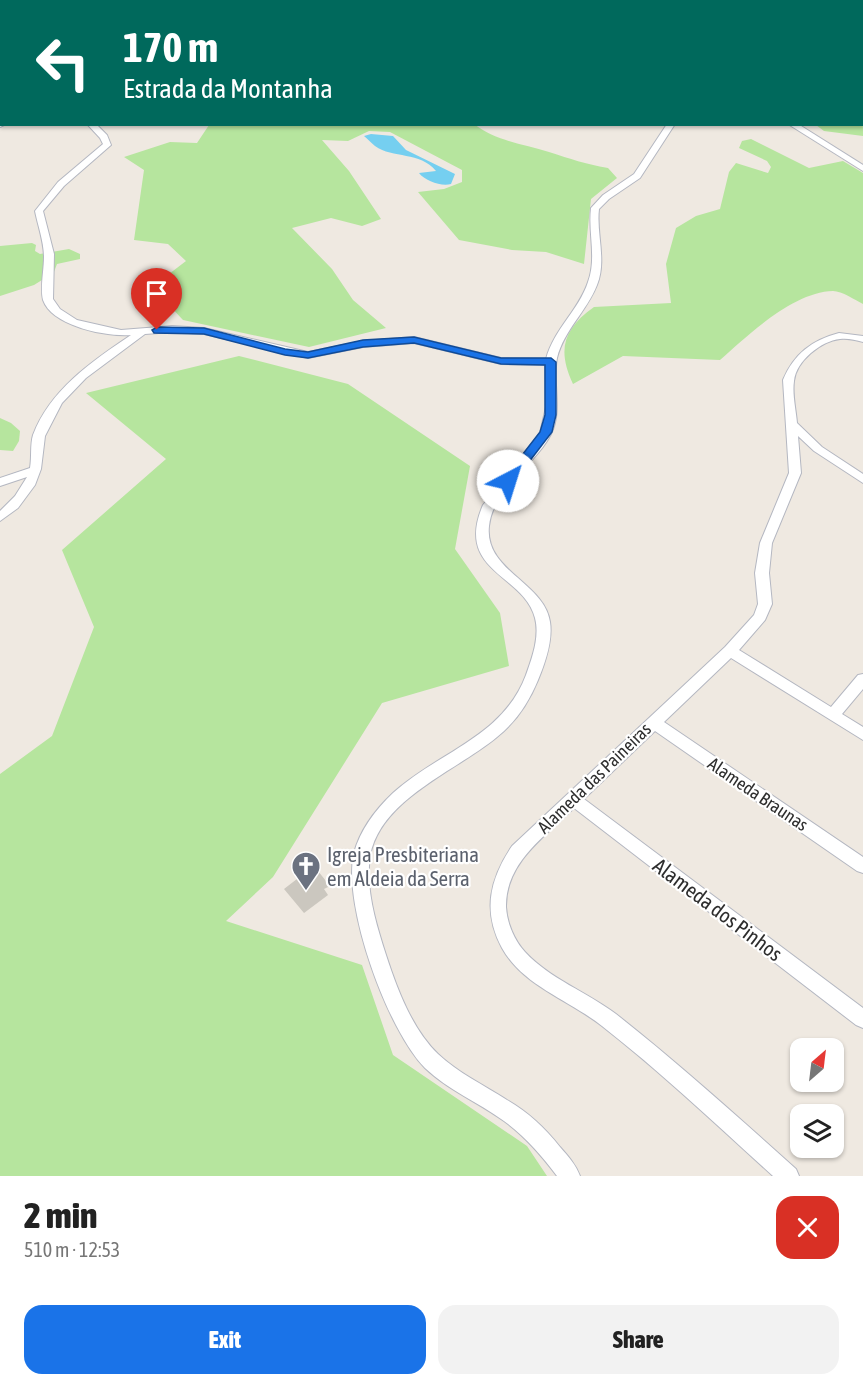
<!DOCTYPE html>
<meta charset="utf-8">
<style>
body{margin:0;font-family:"Asap Condensed",sans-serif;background:#f2f2f2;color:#222;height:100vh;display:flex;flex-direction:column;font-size:22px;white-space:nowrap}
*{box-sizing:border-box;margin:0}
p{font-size:20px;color:#767676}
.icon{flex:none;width:33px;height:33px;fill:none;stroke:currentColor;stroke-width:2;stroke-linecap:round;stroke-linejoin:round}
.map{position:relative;height:1176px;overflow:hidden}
.side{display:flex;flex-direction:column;background:#fff;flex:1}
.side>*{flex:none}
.top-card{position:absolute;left:0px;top:0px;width:864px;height:126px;box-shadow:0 2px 4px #0004;background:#00695c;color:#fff;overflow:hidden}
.needle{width:39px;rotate:28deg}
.controls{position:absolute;left:790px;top:1038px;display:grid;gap:12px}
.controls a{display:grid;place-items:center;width:54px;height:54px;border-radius:12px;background:#fff;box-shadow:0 2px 4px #0004;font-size:30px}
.pin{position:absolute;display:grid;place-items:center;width:51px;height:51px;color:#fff;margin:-62px -26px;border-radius:50% 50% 50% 0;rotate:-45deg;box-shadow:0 0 6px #0007}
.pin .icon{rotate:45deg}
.me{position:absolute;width:66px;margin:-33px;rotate:40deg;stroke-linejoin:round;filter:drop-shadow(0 0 4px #0008)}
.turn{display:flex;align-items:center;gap:21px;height:126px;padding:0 24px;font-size:27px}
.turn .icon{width:78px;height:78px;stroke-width:2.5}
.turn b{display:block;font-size:42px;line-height:51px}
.round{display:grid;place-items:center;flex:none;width:63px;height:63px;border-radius:18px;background:#f2f2f2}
.overview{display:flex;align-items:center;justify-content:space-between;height:102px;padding:0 24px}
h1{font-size:36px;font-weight:800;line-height:45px}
.primary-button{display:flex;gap:12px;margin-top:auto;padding:12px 24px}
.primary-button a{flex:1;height:69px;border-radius:18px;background:#1a73e8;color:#fff;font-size:24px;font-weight:800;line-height:69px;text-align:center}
.primary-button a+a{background:#f2f2f2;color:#222}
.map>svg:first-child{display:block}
</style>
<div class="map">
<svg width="863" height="1176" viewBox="0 0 863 1176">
<rect width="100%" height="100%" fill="#efe9e1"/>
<g fill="#b6e59e">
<path d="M463,0h279l3,1 -280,1z"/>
<path d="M863,115v21l-39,-5 -8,-6 46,-1z"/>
<path d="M474,124c22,17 49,20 75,28 22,7 36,12 59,16l9,10 -26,21 -7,65 -38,-12 -34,-2 -53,-10 -41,-48 26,-3 18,-7v-12l-72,-38 -21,-1 -21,10 -26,-1 27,31 32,48 -19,7 -31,-8 -39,10 40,41 21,31 33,28 -77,19 -126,-27 -31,-33 34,-26 -18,-17 -34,-4 10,-70 -20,-13 46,-15 27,1 12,-18z"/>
<path d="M751,139l58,29 34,-7 20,12v131c-8,-4 -21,-13 -30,-13 -40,1 -85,44 -113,69l-97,-4 -50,28c-16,-34 -10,-55 21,-77l77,-4 -5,-39 10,-36 20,-12 24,-7 9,-37 7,-9 32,10 3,-6 -4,-6 -28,-13 3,-7z"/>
<path d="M32,243l4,2 -1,6 5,3 29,-5 11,5v5l-23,5 -8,21 -5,-18 -2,13 -8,5 -34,11v-50z"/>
<path d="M239,356l109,28 122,82 -15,83 45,64 9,53 -127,37 -109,174 -47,44 136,44 31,90 134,91 20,30h-547v-402l52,-38 42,-109 -32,-77 104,-91 -80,-66z"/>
<path d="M0,418l11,5 9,8 -1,10 -6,10 -13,-1z"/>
</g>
<path fill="#75cff0" d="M371,134l22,2 13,14 49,24 -4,10c-9,3 -26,-3 -32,-11l17,-2c-16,-20 -43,-12 -61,-25 -4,-3 -7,-7 -11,-10z"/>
<path fill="#cbc7bf" d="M318,871l12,15 -6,3 4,6 -24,18 -20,-24 22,-17 6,4z"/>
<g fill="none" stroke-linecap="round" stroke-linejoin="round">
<g stroke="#b4b7c1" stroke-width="2">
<g id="minor">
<path d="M447,0h7l2,2h-8z"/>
<path d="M743,0h7l2,2h-8z"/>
<path d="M840,0h7l-8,2z"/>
<rect x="862" y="62" width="1" height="5"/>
<rect x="862" y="84" width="1" height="4"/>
<rect x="862" y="105" width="1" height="4"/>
<path d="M0,122l2,2h4l-6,3z"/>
<path d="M87,124h9l11,11 4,10 -47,41 -21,25 11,43 -1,45 7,10 17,11 44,10 51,-4 32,2 104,24 55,-11 51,-4 87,21 45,1c8,-30 33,-49 42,-77 9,-24 0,-49 3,-74l12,-13 31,-21 33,-50h8l-35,54 -31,21 -10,10c-3,25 8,51 -2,76 -10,26 -33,45 -40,73 -5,25 6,52 -6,76 -16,32 -58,54 -62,92 -5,45 55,56 61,96 3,19 -5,41 -12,58 -9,22 -22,42 -41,57 -39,33 -117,62 -127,119 -5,32 6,68 16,99 11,34 26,74 52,99 20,19 46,31 69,46 21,12 38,28 53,47 8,9 16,18 20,29h-23c-15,-20 -32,-40 -53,-55 -26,-19 -56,-31 -79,-53 -37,-37 -83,-163 -71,-215 6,-23 22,-44 39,-60 45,-41 110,-56 133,-118 6,-17 14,-38 9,-57 -11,-44 -81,-46 -52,-113l57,-72 6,-26 -1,-42 -44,-1 -87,-21 -51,4 -55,11 -104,-24 -32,-2 -27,2 -59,44 -24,25 -17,33 -4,33 -6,16 -17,23 -18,13v-10l15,-15 12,-19 -27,9v-8l30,-10c2,-11 0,-23 3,-33 17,-45 59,-74 98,-100 -25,2 -79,-9 -88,-35 -3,-12 1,-30 1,-43 0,-15 -6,-31 -9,-46l23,-29 45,-38 -3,-6z"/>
<path d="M788,124h10l65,41v6z"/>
<path d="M839,333l24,3v6c-8,-2 -15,-4 -23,-3 -19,2 -44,22 -46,42 -2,13 2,29 3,42l25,24 41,27v9l-49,-32 -16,-15 3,37 -29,70 -3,30 3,31 -7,16 -26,30 92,57 27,-32 5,-1v15l-21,25 21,13v13l-132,-82 -67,64 199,135v16l-6,-2 -202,-140 -71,68 279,209v20l-7,-3 -282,-217c-29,28 -69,55 -68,99 1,16 8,33 19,45 25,27 62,40 91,62 62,49 121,102 180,155l3,7h-26c-56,-51 -111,-103 -171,-150 -33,-26 -79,-40 -100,-78 -20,-37 -12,-69 10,-102l213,-199 29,-32 4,-11 -3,-31 5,-30 29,-70 -6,-93c11,-26 29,-40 56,-47z"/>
</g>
</g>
<use href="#minor" fill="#fff" fill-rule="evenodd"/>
</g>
<path fill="#1a73e8" stroke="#114b97" stroke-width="1.5" d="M157,327l47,1 81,21 23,3 55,-12 51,-3 87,21h50l5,4v53l-4,17 -40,52 -4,1 -6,-4 38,-49 5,-17v-50l-44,-1 -87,-21 -51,4 -55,11 -23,-3 -81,-21 -50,-1 -2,-3z"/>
<defs>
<g id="church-pin" transform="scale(1.5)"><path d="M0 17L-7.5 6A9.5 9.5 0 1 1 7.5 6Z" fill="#6b7280" stroke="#fff"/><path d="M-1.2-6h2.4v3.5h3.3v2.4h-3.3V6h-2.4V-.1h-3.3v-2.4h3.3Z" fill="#fff"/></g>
</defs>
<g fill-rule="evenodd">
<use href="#church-pin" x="306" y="866"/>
</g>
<g text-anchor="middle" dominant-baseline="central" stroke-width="4.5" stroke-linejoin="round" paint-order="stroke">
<g font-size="18" fill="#2e2e2e" stroke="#fff">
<text transform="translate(594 778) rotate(-44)">Alameda das Paineiras</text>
<text transform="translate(758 794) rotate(34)">Alameda Braunas</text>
</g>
<g font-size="21" fill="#5b616d" stroke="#fff" text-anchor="start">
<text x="327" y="854">Igreja Presbiteriana<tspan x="327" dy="24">em Aldeia da Serra</tspan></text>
</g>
<g font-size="21" fill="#2e2e2e" stroke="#fff">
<text transform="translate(718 909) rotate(37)">Alameda dos Pinhos</text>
</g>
</g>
</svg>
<div class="controls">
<a><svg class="needle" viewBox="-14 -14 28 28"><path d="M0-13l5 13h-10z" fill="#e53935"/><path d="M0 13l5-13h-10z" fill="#767676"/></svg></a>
<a><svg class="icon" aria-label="layers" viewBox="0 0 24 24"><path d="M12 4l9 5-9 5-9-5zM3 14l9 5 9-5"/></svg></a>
</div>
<div class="pin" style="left:157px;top:330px;background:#d93025"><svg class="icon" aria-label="arrive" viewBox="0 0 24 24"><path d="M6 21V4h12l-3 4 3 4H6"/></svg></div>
<svg class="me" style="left:508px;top:481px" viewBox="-20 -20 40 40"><circle r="19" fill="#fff"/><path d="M0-13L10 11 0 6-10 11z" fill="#1a73e8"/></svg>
<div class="top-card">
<div class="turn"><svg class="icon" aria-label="left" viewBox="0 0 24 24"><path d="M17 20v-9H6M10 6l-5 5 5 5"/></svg><div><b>170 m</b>Estrada da Montanha</div></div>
</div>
</div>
<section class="side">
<div class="overview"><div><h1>2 min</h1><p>510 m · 12:53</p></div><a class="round" style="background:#d93025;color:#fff"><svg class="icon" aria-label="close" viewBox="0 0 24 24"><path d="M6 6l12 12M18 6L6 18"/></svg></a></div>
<div class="primary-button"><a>Exit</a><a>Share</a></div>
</section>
